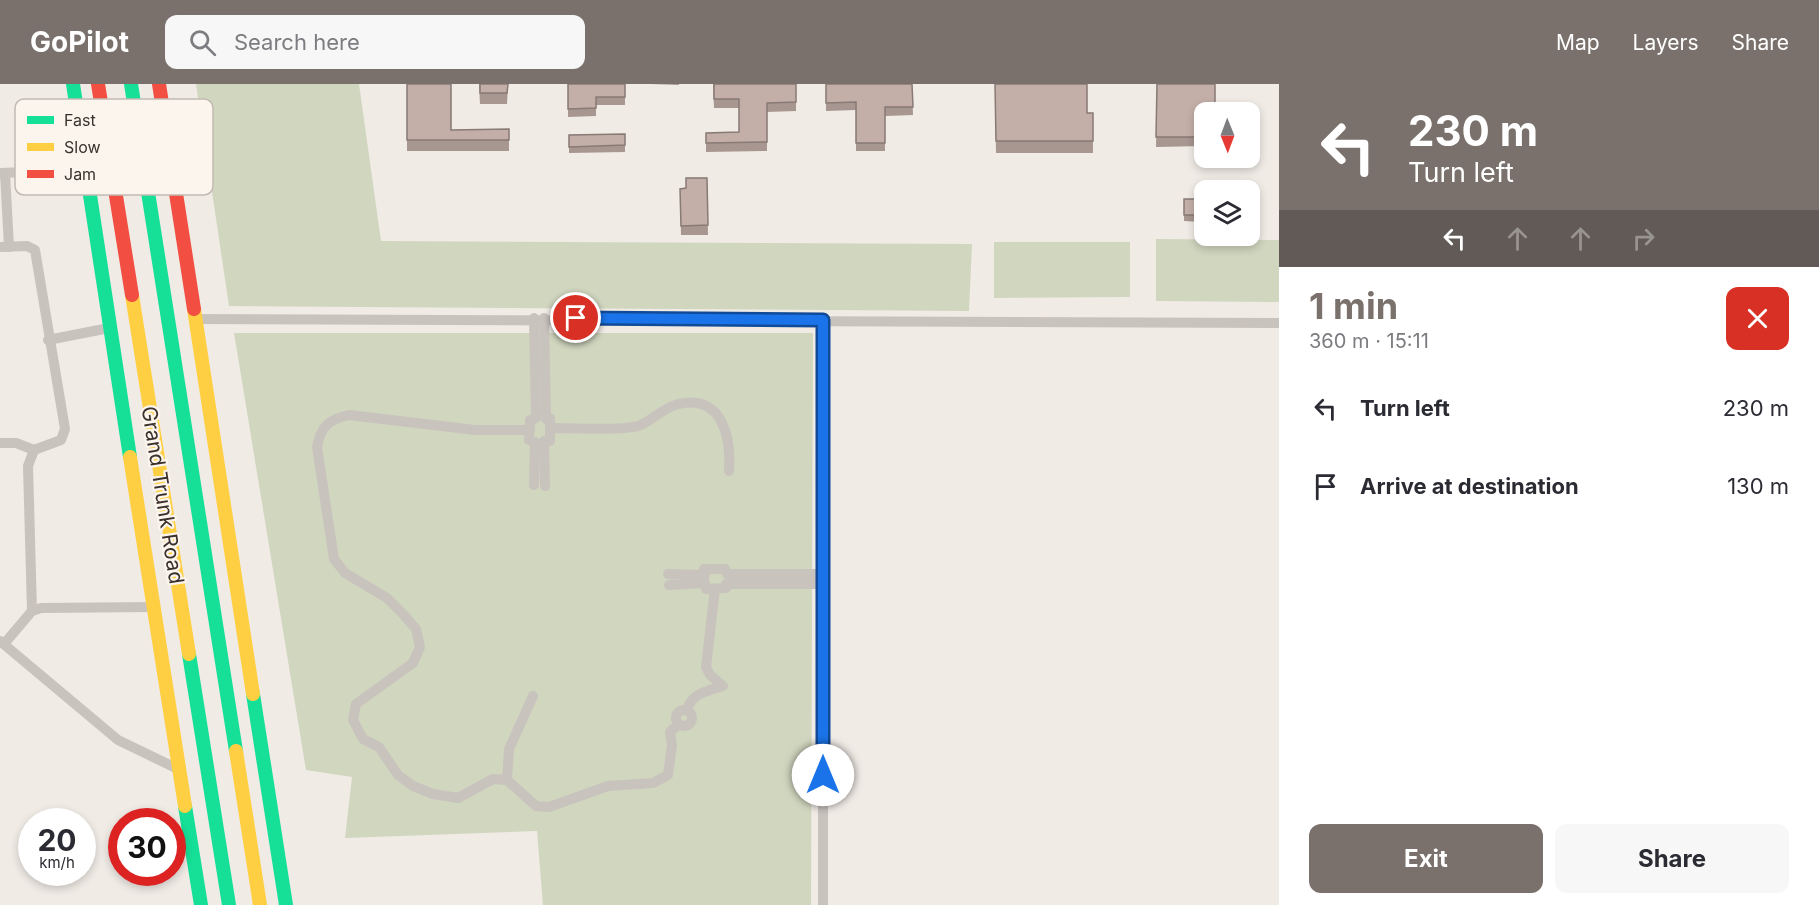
<!DOCTYPE html>
<meta charset="utf-8">
<style>
body{margin:0;font-family:Inter,sans-serif;background:#f7f7f7;color:#2b2b33;height:100vh;display:flex;flex-direction:column;font-size:22px;white-space:nowrap}
*{box-sizing:border-box;margin:0}
p{font-size:20px;color:#7c7c81}
.icon{flex:none;width:33px;height:33px;fill:none;stroke:currentColor;stroke-width:2;stroke-linecap:round;stroke-linejoin:round}
.map{position:relative;flex:1;overflow:hidden}
.side{display:flex;flex-direction:column;background:#fff;width:540px}
.side>*{flex:none}
.banner{background:#7a716c;color:#fff;overflow:hidden}
.needle{width:39px;rotate:179deg}
.tools{position:absolute;left:1194px;top:18px;display:grid;gap:12px}
.tools a{display:grid;place-items:center;width:66px;height:66px;border-radius:12px;background:#fff;box-shadow:0 3px 9px #0003;font-size:30px}
.speed{position:absolute;left:18px;top:724px;display:flex;gap:12px;font-size:30px;font-weight:700;text-align:center}
.speed>*{display:grid;place-content:center;width:78px;height:78px;border-radius:50%;background:#fff;box-shadow:0 3px 9px #0003;line-height:1}
.speed small{font-size:15px;font-weight:400}
.speed .limit{border:9px solid #d22;background:#fff;color:#111}
.pin{position:absolute;display:grid;place-items:center;width:51px;height:51px;color:#fff;margin:-26px;border:3px solid #fff;border-radius:50%;box-shadow:0 2px 6px #0007}
.me{position:absolute;width:66px;margin:-33px;rotate:0deg;stroke-linejoin:round;filter:drop-shadow(0 0 4px #0008)}
.turn{display:flex;align-items:center;gap:21px;height:126px;padding:0 30px;font-size:27px}
.turn .icon{width:78px;height:78px;stroke-width:2.5}
.turn b{display:block;font-size:42px;line-height:51px}
.lanes{display:flex;align-items:center;height:57px;padding:0 30px;background:#0003;justify-content:center;gap:30px;direction:ltr}
.lanes .off{opacity:.35}
.round{display:grid;place-items:center;flex:none;width:63px;height:63px;border-radius:12px;background:#f7f7f7}
.summary{display:flex;align-items:center;justify-content:space-between;height:102px;padding:0 30px}
h1{font-size:36px;font-weight:700;line-height:45px;color:#7a716c}
.button{display:flex;gap:12px;margin-top:auto;padding:12px 30px}
.button a{flex:1;height:69px;border-radius:12px;background:#7a716c;color:#fff;font-size:24px;font-weight:700;line-height:69px;text-align:center}
.button a+a{background:#f7f7f7;color:#2b2b33}
ul{padding:0;list-style:none}
li{display:flex;align-items:center;gap:18px;height:78px;padding:0 30px}
li div{flex:1}
li b{display:block;font-size:22px}
li em{font-style:normal}
header{display:flex;align-items:center;gap:36px;box-sizing:border-box;height:84px;padding:0 30px;background:#7a716c;color:#fff}
header strong{font-size:28px}
nav{display:flex;gap:33px;margin-inline-start:auto;font-size:21px}
.search{width:420px;height:54px;background:#f7f7f7;display:flex;align-items:center;gap:15px;box-sizing:border-box;padding:0 21px;border-radius:12px;color:#7c7c81;font-size:22px}
main{display:flex;flex:1;min-height:0}
.map>svg:first-child{display:block}
</style>
<header>
<strong>GoPilot</strong>
<div class="search"><svg class="icon" aria-label="search" viewBox="0 0 24 24"><circle cx="10" cy="10" r="6"/><path d="M15 15l6 6"/></svg>Search here</div>
<nav><a>Map</a><a>Layers</a><a>Share</a></nav>
</header>
<main>
<div class="map">
<svg width="1279" height="821" viewBox="0 0 1279 821">
<rect width="100%" height="100%" fill="#f0ebe5"/>
<g fill="#d1d6bf">
<path d="M196,0h163l22,157 591,3 -3,67 -740,-5z"/>
<path d="M1156,155l123,1v62l-123,-1z"/>
<path d="M994,158h136v55l-136,1z"/>
<path d="M234,249h579l-2,572h-268l-6,-74 -192,7 7,-61 -46,-7z"/>
</g>
<g fill="none" stroke-linecap="round" stroke-linejoin="round">
<g stroke="#c9c3be" stroke-width="10">
<path d="M0,89l84,-3"/>
<path d="M5,89l4,74"/>
<path d="M0,163l27,-1 8,4 30,179 -4,11 -27,10 -6,16 4,145"/>
<path d="M544,234l2,101 4,-1v23h-6l1,45"/>
<path d="M195,235l1084,4"/>
<path d="M823,236v585"/>
<path d="M48,256l61,-12"/>
<path d="M550,344c20,0 72,3 88,-2 14,-5 25,-18 40,-22 45,-10 53,34 51,67"/>
<path d="M530,346h-55l-126,-15c-21,5 -28,11 -32,32l17,112 11,14 42,25 16,16 13,15 4,18 -7,16 -57,41 -3,16 10,19 16,8 19,28 15,11 20,8 25,4 35,-19 14,1 2,-31 24,-53"/>
<path d="M0,359h16l18,7"/>
<path d="M534,401l1,-43 -6,-2 1,-20 6,-2 -2,-100"/>
<path d="M668,490l37,1 -1,-6h21l2,5h95"/>
<path d="M669,501l36,-2 1,6 20,-1v-4h96"/>
<path d="M0,557l118,99 62,30"/>
<path d="M4,560l28,-33 9,-3 113,-1"/>
<path d="M687,626c5,-17 20,-19 36,-24l-13,-11 -4,-8 9,-78"/>
<circle cx="684" cy="634" r="8"/>
<path d="M507,696l29,26 13,1 59,-21 45,-3 15,-8 4,-30 -2,-13 9,-8"/>
</g>
<g stroke="#16e098" stroke-width="14">
<path d="M73,0l57,373"/>
<path d="M131,0l105,667"/>
<path d="M189,570l40,251"/>
<path d="M253,610l33,211"/>
<path d="M185,722l16,99"/>
</g>
<g stroke="#ffcf43" stroke-width="14">
<path d="M132,211l57,359"/>
<path d="M194,225l59,385"/>
<path d="M130,373l55,349"/>
<path d="M236,667l24,154"/>
</g>
<g stroke="#f24e42" stroke-width="14">
<path d="M98,0l34,211"/>
<path d="M159,0l35,225"/>
</g>
</g>
<g fill="#a89690">
<path d="M407,0l44,46 58,-1v22h-102z"/>
<path d="M479,0h29l-1,20h-27z"/>
<path d="M568,0h57v21h-29v11l-28,1z"/>
<path d="M650,0h29v1z"/>
<path d="M713,0h83v27l-29,1v39l-61,1v-19l33,-1v-24h-25z"/>
<path d="M826,0h86l1,31 -28,1v35h-29v-41l-30,1z"/>
<path d="M995,0l92,29h6v40h-97z"/>
<path d="M1157,0l47,28v34l-48,1z"/>
<path d="M625,50v18l-56,1v-18z"/>
<path d="M707,94l1,57h-27l-1,-46 6,-1z"/>
<path d="M1184,115h17v23l-17,-1z"/>
</g>
<g fill="#c3afa7" stroke="#887a75" stroke-width="1.5">
<path d="M407,0h44v46l58,-1v11h-102z"/>
<path d="M480,0h28l-1,9h-27z"/>
<path d="M568,0h57v13h-29v11l-28,1z"/>
<path d="M714,0h82v18l-29,1v39l-61,1v-10l33,-1v-33h-25z"/>
<path d="M826,0h86l1,23h-28v36h-29v-41l-30,1z"/>
<path d="M995,0h92v29h6v28h-97z"/>
<path d="M1157,0h58v28h-11v25h-48z"/>
<path d="M625,50v11l-56,2v-12z"/>
<path d="M686,94h21l1,47 -27,1 -1,-37 6,-1z"/>
<rect x="1184" y="115" width="17" height="16"/>
</g>
<g fill="none" stroke-linecap="round" stroke-linejoin="round">
<g stroke="#114b97" stroke-width="15">
<path id="route" d="M576,234l247,2v455"/>
</g>
<use href="#route" stroke="#1a73e8" stroke-width="10"/>
</g>
<g text-anchor="middle" dominant-baseline="central" stroke-width="4.5" stroke-linejoin="round" paint-order="stroke">
<g font-size="21" fill="#3b302b" stroke="#fbf5ee">
<text transform="translate(163 411) rotate(81)">Grand Trunk Road</text>
</g>
</g>
<rect x="15" y="15" width="198" height="96" rx="9" fill="#fbf5ee" stroke="#c1bab4" stroke-width="1.5"/>
<rect x="27" y="32" width="27" height="8" fill="#16e098"/>
<rect x="27" y="59" width="27" height="8" fill="#ffcf43"/>
<rect x="27" y="86" width="27" height="8" fill="#f24e42"/>
<g font-size="16" fill="#3b302b">
<text x="64" y="42">Fast</text>
<text x="64" y="69">Slow</text>
<text x="64" y="96">Jam</text>
</g>
</svg>
<div class="tools">
<a><svg class="needle" viewBox="-14 -14 28 28"><path d="M0-13l5 13h-10z" fill="#e53935"/><path d="M0 13l5-13h-10z" fill="#7c7c81"/></svg></a>
<a><svg class="icon" aria-label="layers" viewBox="0 0 24 24"><path d="M12 4l9 5-9 5-9-5zM3 14l9 5 9-5"/></svg></a>
</div>
<div class="speed"><div>20<small>km/h</small></div><div class="limit">30</div></div>
<div class="pin" style="left:576px;top:234px;background:#d93025"><svg class="icon" aria-label="arrive" viewBox="0 0 24 24"><path d="M6 21V4h12l-3 4 3 4H6"/></svg></div>
<svg class="me" style="left:823px;top:691px" viewBox="-20 -20 40 40"><circle r="19" fill="#fff"/><path d="M0-13L10 11 0 6-10 11z" fill="#1a73e8"/></svg>
</div>
<section class="side">
<div class="banner">
<div class="turn"><svg class="icon" aria-label="left" viewBox="0 0 24 24"><path d="M17 20v-9H6M10 6l-5 5 5 5"/></svg><div><b>230 m</b>Turn left</div></div>
<div class="lanes"><svg class="icon" aria-label="left" viewBox="0 0 24 24"><path d="M17 20v-9H6M10 6l-5 5 5 5"/></svg><svg class="icon off" aria-label="ahead" viewBox="0 0 24 24"><path d="M12 20V5M6 11l6-6 6 6"/></svg><svg class="icon off" aria-label="ahead" viewBox="0 0 24 24"><path d="M12 20V5M6 11l6-6 6 6"/></svg><svg class="icon off" aria-label="right" viewBox="0 0 24 24"><path d="M7 20v-9h11M14 6l5 5-5 5"/></svg></div>
</div>
<div class="summary"><div><h1>1 min</h1><p>360 m · 15:11</p></div><a class="round" style="background:#d93025;color:#fff"><svg class="icon" aria-label="close" viewBox="0 0 24 24"><path d="M6 6l12 12M18 6L6 18"/></svg></a></div>
<ul>
<li><svg class="icon" aria-label="left" viewBox="0 0 24 24"><path d="M17 20v-9H6M10 6l-5 5 5 5"/></svg><div><b>Turn left</b></div><em>230 m</em></li>
<li><svg class="icon" aria-label="arrive" viewBox="0 0 24 24"><path d="M6 21V4h12l-3 4 3 4H6"/></svg><div><b>Arrive at destination</b></div><em>130 m</em></li>
</ul>
<div class="button"><a>Exit</a><a>Share</a></div>
</section>
</main>
